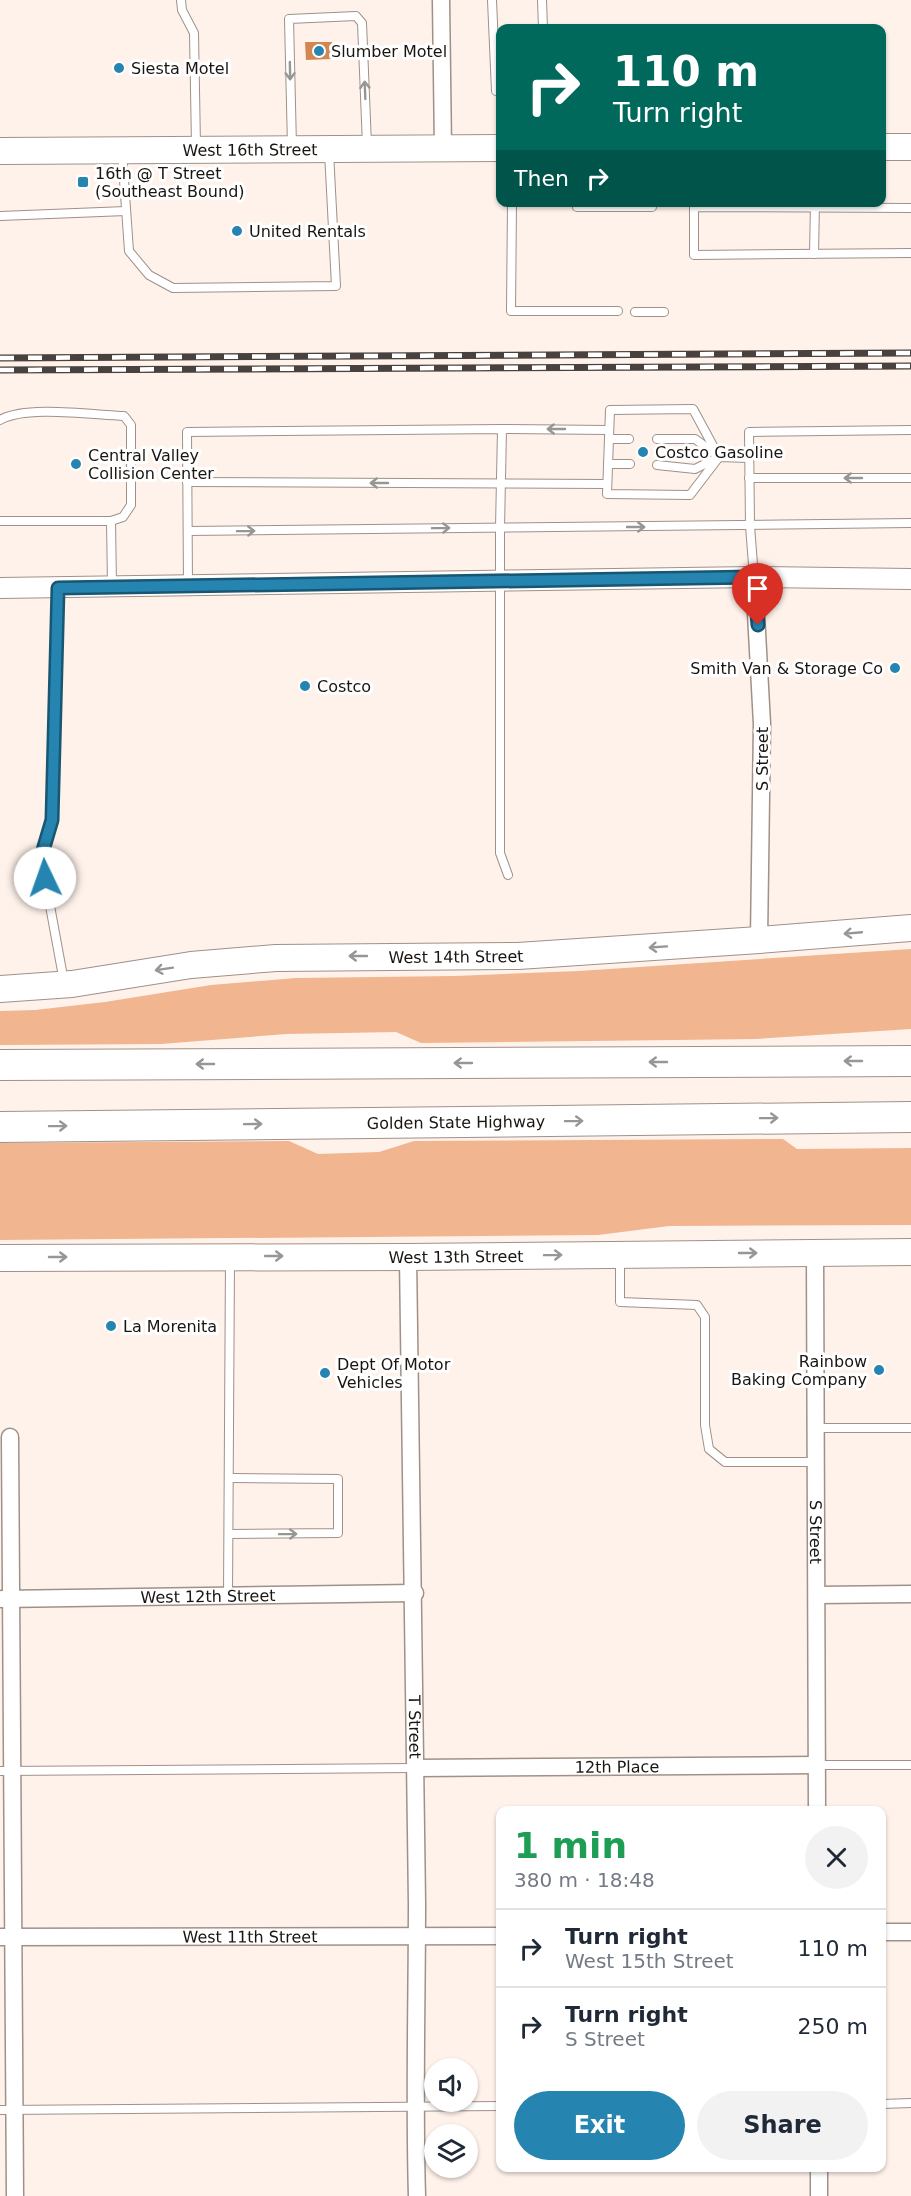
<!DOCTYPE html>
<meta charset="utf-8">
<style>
body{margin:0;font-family:"DejaVu Sans",sans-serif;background:#f2f2f3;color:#1f2937;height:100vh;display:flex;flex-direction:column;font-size:22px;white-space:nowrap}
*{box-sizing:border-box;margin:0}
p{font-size:20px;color:#747a83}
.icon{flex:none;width:33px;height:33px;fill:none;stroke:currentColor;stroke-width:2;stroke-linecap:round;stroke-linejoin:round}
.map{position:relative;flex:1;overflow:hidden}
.drawer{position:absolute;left:496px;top:1806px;width:390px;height:366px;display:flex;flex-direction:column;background:#fff;border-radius:12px;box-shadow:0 2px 4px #0004}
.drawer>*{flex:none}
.guide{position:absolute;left:496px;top:24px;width:390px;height:183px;border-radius:12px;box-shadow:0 2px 4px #0004;background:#00695c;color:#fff;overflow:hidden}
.fabs{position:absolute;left:424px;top:2058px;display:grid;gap:12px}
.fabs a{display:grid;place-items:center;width:54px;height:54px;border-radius:50%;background:#fff;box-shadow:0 2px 4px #0004;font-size:30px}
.pin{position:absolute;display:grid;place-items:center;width:51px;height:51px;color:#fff;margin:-62px -26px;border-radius:50% 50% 50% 0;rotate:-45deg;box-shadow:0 0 6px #0007}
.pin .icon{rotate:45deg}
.me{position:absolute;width:66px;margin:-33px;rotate:357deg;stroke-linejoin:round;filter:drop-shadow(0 0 4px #0008)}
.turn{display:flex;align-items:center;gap:21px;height:126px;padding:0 18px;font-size:27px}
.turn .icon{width:78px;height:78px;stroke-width:2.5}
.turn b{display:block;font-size:42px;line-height:51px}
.then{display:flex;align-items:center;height:57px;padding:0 18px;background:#0003;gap:12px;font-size:22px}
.round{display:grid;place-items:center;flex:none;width:63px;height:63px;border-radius:32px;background:#f2f2f3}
.overview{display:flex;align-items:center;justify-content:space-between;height:102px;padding:0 18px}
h1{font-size:36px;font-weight:700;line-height:45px;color:#1e9e55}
.action{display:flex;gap:12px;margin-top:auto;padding:12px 18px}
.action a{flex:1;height:69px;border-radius:36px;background:#2584b0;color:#fff;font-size:24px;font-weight:700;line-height:69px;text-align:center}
.action a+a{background:#f2f2f3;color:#1f2937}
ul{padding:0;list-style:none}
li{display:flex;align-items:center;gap:18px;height:78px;padding:0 18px;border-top:2px solid #e0e1e3}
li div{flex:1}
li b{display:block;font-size:22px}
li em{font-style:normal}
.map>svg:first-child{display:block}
</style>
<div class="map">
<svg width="911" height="2196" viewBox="0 0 911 2196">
<rect width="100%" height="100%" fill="#fff2eb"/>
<g fill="#f1b58f">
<path d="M911,949v80l-155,10 -335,4 -25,-11 -110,2 -125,10 -161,1v-34l35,-1 70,-8 106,-17 85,-7 159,-2 124,-5z"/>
<path d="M783,1139l14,10 114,-1v77l-242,1 -71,9 -598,5v-97l289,-2 29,13 61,-2 35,-11z"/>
</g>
<path fill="#d48651" d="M305,42h27v17l-26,1z"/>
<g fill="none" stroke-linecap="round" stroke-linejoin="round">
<g stroke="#9f9188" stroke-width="10">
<g id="service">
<path d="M181,0l1,10 12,23 2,113"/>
<path d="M492,0l4,91h5"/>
<path d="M542,0l1,28"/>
<path d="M292,147l-3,-128 67,-3 6,7 5,122"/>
<path d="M122,152l7,99 20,24 24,13 163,-2 -7,-134"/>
<path d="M512,202l-1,109h107"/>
<path d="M607,202v5h45"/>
<path d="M577,207h30"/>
<path d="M911,208l-217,-1v48l217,-2"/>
<path d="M0,216l126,-5"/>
<path d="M814,254l1,-51"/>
<path d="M635,312h29"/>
<path d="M693,409l26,48 -29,38 -83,-1 3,-84z"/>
<path d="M0,420c26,-15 93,-5 124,-4l7,9v80l-8,12 -12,4h-111"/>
<path d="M502,429l107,1"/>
<path d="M609,439h20"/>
<path d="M657,439h38l22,16"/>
<path d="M608,464h22"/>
<path d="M657,465l38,4 24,-12 29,1"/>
<path d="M749,478h162"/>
<path d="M187,482l420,2"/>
<path d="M111,521l1,65"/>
<path d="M188,531l723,-8"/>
<path d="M754,577l-4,-51 -1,-94 162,-2"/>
<path d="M188,584l-1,-152 315,-3 -2,99v325l8,22"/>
<path d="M58,588l-6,232 -11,37 23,125"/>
<path d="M620,1257v45l77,3 8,12v108l4,24 16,13h91"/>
<path d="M816,1428h95"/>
<path d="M229,1534l109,-1v-54l-108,-1"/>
<path d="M228,1596l2,-337"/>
<path d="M817,1765h94"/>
<path d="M0,1771l416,-3"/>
<path d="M882,2104l29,-1"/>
<path d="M0,2110l501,-4"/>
</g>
</g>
<g stroke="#9f9188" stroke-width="19">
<g id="minor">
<path d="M441,0l2,149"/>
<path d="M754,577l8,147 -3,216"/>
<path id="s1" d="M815,1253l2,557"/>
<path id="s2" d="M408,1257c4,216 7,431 9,646 0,98 -3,195 0,293"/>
<path d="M10,1437l5,759"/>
<path d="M817,1595l94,-1"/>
<path id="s3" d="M2,1599l413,-6"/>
<path id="s4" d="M416,1768l401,-3"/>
<path d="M882,1932h29"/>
<path id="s5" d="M0,1937l501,-1"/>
<path d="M819,2168v28"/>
</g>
</g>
<g stroke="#9f9188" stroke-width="22">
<path id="tertiary" d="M0,588l754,-11 157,2"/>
</g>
<g stroke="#9f9188" stroke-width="28">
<g id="primary">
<path d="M882,147h29"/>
<path id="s6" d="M0,151l501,-3"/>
<path id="s7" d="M0,989l72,-5 119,-19 85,-7 242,-2 241,-16 152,-12"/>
<path id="s8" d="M0,1258l408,-1 503,-5"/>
</g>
</g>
<g stroke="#9f9188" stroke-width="32">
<g id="motorway">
<path d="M0,1065l911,-4"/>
<path id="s9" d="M0,1127l911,-10"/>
</g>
</g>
<use href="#service" stroke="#fff" stroke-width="8"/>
<use href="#minor" stroke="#fff" stroke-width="16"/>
<use href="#tertiary" stroke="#fff" stroke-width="20"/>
<use href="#primary" stroke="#fff" stroke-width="26"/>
<use href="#motorway" stroke="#fff" stroke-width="30"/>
<g stroke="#48413d" stroke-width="7">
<g id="rail">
<path d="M0,358l911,-5"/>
<path d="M0,370l911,-4"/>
</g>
</g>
<use href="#rail" stroke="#fff" stroke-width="4.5" stroke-dasharray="14" stroke-linecap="butt"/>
</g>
<defs><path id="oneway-shaft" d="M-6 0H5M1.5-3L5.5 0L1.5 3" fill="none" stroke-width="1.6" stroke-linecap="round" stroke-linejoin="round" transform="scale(1.5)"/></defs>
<g stroke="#989694">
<use href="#oneway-shaft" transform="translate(290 71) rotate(89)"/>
<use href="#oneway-shaft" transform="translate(365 90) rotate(-92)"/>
<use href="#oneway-shaft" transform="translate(556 429) rotate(-180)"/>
<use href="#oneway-shaft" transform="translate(853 478) rotate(-180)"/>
<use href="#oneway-shaft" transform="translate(379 483) rotate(-180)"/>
<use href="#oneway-shaft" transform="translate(636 527)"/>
<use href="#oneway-shaft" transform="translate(441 528) rotate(-1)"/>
<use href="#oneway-shaft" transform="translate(246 531) rotate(-1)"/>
<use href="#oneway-shaft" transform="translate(853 933) rotate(175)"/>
<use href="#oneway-shaft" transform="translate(658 947) rotate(176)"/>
<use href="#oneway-shaft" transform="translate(358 956) rotate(180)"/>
<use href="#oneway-shaft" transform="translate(164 969) rotate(171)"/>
<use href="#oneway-shaft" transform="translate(853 1061) rotate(180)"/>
<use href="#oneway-shaft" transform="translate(658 1062) rotate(180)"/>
<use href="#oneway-shaft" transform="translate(463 1063) rotate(180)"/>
<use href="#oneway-shaft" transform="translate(205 1064) rotate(180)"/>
<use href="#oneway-shaft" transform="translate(769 1118) rotate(-1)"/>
<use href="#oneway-shaft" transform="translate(574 1121) rotate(-1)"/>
<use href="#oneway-shaft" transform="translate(253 1124) rotate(-1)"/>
<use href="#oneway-shaft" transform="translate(58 1126) rotate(-1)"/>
<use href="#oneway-shaft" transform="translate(748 1253)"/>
<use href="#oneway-shaft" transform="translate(553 1255) rotate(-1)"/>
<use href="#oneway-shaft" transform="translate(274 1256)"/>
<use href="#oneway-shaft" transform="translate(58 1257)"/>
<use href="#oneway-shaft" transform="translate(288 1534) rotate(-1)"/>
</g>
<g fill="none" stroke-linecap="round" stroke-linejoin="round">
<g stroke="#185672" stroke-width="15">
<path id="route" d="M45,878l-4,-21 11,-37 6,-232 696,-11 4,48"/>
</g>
<use href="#route" stroke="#2584b0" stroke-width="10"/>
</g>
<g fill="#2584b0" stroke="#fff" stroke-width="2">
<circle cx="319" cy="51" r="6"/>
<circle cx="119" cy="68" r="6"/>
<rect x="77" y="176" width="12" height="12" rx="3"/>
<circle cx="237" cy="231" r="6"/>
<circle cx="643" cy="452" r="6"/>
<circle cx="76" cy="464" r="6"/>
<circle cx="895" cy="668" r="6"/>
<circle cx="305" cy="686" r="6"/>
<circle cx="111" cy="1326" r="6"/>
<circle cx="879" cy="1370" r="6"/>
<circle cx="325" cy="1373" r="6"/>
</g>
<g text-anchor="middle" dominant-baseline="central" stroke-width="6" stroke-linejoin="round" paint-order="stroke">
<g font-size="16" fill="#1a1511" stroke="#fff" text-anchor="start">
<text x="331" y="51">Slumber Motel</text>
<text x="131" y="68">Siesta Motel</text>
<text x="95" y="173">16th @ T Street<tspan x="95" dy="18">(Southeast Bound)</tspan></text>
<text x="249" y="231">United Rentals</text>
<text x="655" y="452">Costco Gasoline</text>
<text x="88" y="455">Central Valley<tspan x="88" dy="18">Collision Center</tspan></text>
<text x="883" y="668" text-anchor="end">Smith Van &amp; Storage Co</text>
<text x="317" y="686">Costco</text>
<text x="123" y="1326">La Morenita</text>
<text x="867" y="1361" text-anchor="end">Rainbow<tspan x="867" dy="18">Baking Company</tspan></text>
<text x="337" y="1364">Dept Of Motor<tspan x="337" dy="18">Vehicles</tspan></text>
</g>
<g font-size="16" fill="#1a1511" stroke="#fff">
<text stroke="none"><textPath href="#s6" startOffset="250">West 16th Street</textPath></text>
<text transform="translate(762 759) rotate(-90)">S Street</text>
<text stroke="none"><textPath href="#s7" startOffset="458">West 14th Street</textPath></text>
<text stroke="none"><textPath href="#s9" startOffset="456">Golden State Highway</textPath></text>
<text stroke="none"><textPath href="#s8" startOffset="456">West 13th Street</textPath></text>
<text stroke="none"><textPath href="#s1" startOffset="279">S Street</textPath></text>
<text stroke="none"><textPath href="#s3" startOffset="206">West 12th Street</textPath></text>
<text stroke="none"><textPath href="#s2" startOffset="470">T Street</textPath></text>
<text stroke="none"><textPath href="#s4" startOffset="201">12th Place</textPath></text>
<text stroke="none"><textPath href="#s5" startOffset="250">West 11th Street</textPath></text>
</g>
</g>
</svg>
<div class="fabs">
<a><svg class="icon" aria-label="sound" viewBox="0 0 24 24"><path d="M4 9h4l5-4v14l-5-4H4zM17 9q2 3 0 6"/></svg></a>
<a><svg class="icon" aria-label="layers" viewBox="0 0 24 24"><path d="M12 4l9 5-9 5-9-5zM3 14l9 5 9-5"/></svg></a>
</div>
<div class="pin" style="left:758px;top:625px;background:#d93025"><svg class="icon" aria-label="arrive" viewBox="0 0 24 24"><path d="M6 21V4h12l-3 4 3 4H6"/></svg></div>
<svg class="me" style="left:45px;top:878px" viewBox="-20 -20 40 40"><circle r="19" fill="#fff"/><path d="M0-13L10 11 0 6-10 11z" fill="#2584b0"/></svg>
<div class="guide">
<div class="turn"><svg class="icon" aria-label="right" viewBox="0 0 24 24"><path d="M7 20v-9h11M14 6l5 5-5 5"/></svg><div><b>110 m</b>Turn right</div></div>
<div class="then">Then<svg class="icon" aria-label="right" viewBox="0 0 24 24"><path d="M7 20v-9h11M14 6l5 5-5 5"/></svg></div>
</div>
<section class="drawer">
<div class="overview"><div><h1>1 min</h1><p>380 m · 18:48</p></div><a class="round"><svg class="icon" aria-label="close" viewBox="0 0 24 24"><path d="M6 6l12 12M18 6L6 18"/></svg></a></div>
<ul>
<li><svg class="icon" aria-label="right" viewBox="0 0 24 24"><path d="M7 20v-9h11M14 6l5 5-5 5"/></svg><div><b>Turn right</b><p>West 15th Street</p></div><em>110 m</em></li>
<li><svg class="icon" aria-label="right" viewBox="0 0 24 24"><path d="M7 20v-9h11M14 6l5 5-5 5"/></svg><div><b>Turn right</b><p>S Street</p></div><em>250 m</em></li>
</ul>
<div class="action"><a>Exit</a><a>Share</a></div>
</section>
</div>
